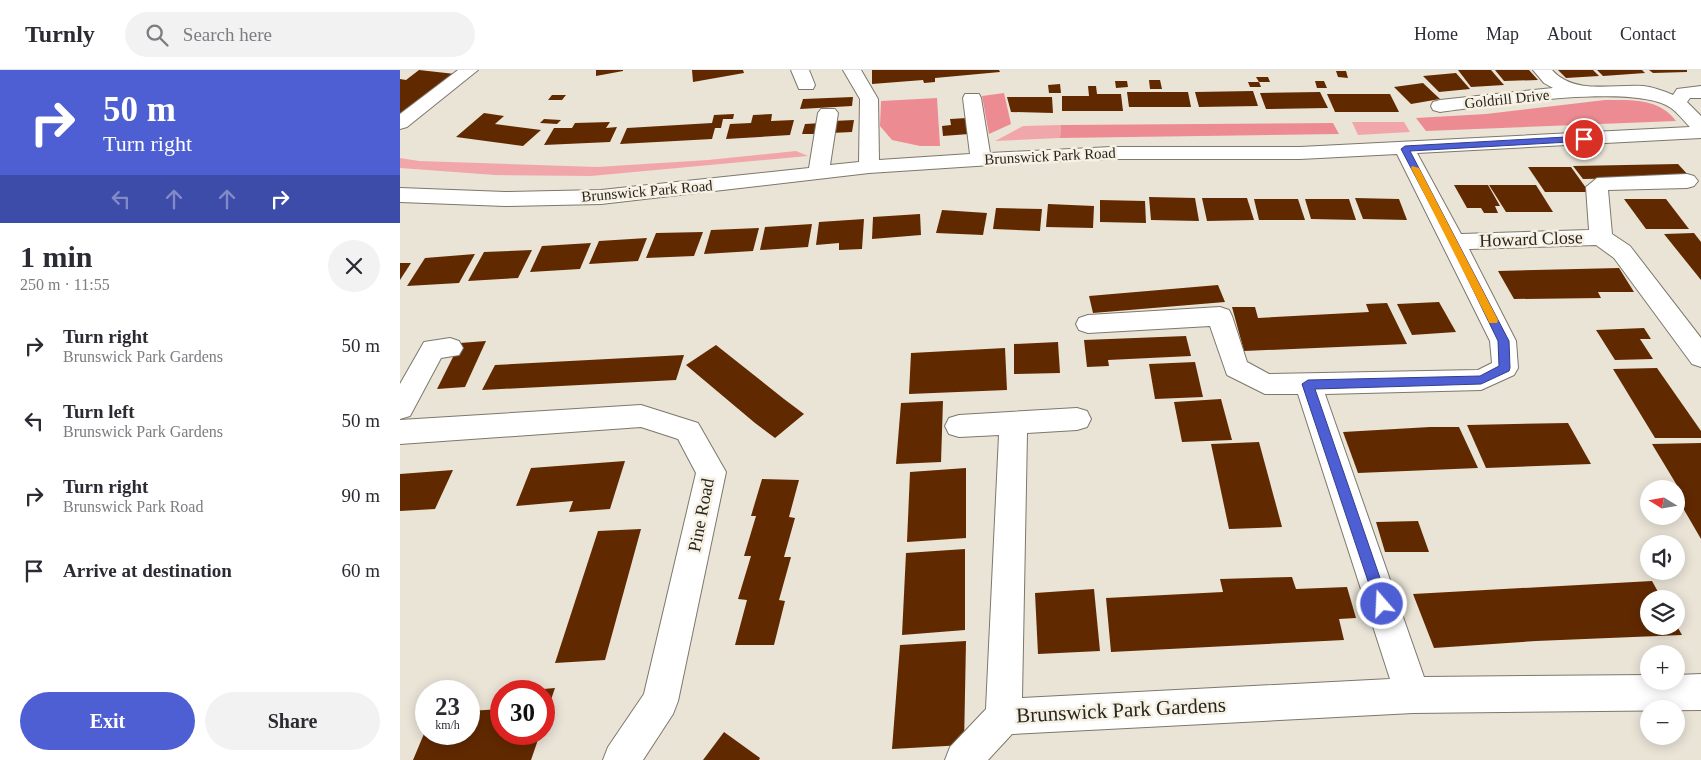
<!DOCTYPE html>
<meta charset="utf-8">
<style>
body{margin:0;font-family:"Times New Roman",serif;background:#f2f2f3;color:#2b2b33;height:100vh;display:flex;flex-direction:column;font-size:19px;white-space:nowrap}
*{box-sizing:border-box;margin:0}
p{font-size:16px;color:#7c7c81}
.icon{flex:none;width:28px;height:28px;fill:none;stroke:currentColor;stroke-width:2;stroke-linecap:round;stroke-linejoin:round}
.map{position:relative;flex:1;overflow:hidden}
.drawer{display:flex;flex-direction:column;background:#fff;width:400px}
.drawer>*{flex:none}
.banner{background:#4e5fd4;color:#fff;overflow:hidden}
.needle{width:32px;rotate:281deg}
.tools{position:absolute;left:1240px;top:410px;display:grid;gap:10px}
.tools a{display:grid;place-items:center;width:45px;height:45px;border-radius:50%;background:#fff;box-shadow:0 2px 12px #0003;font-size:25px}
.speed{position:absolute;left:15px;top:610px;display:flex;gap:10px;font-size:25px;font-weight:700;text-align:center}
.speed>*{display:grid;place-content:center;width:65px;height:65px;border-radius:50%;background:#fff;box-shadow:0 2px 12px #0003;line-height:1}
.speed small{font-size:12px;font-weight:400}
.speed .limit{border:8px solid #d22;background:#fff;color:#111}
.pin{position:absolute;display:grid;place-items:center;width:42px;height:42px;color:#fff;margin:-21px;border:2px solid #fff;border-radius:50%;box-shadow:0 1px 5px #0007}
.me{position:absolute;width:55px;margin:-28px;rotate:341deg;stroke-linejoin:round;filter:drop-shadow(0 0 4px #0008)}
.turn{display:flex;align-items:center;gap:18px;height:105px;padding:0 20px;font-size:22px}
.turn .icon{width:65px;height:65px;stroke-width:2.5}
.turn b{display:block;font-size:35px;line-height:42px}
.lanes{display:flex;align-items:center;height:48px;padding:0 20px;background:#0003;justify-content:center;gap:25px;direction:ltr}
.lanes .off{opacity:.35}
.round{display:grid;place-items:center;flex:none;width:52px;height:52px;border-radius:26px;background:#f2f2f3}
.head{display:flex;align-items:center;justify-content:space-between;height:85px;padding:0 20px}
h1{font-size:30px;font-weight:700;line-height:38px}
.primary-button{display:flex;gap:10px;margin-top:auto;padding:10px 20px}
.primary-button a{flex:1;height:58px;border-radius:30px;background:#4e5fd4;color:#fff;font-size:20px;font-weight:700;line-height:58px;text-align:center}
.primary-button a+a{background:#f2f2f3;color:#2b2b33}
ul{padding:0;list-style:none}
li{display:flex;align-items:center;gap:15px;height:75px;padding:0 20px}
li div{flex:1}
li b{display:block;font-size:19px}
li em{font-style:normal}
header{display:flex;align-items:center;gap:30px;box-sizing:border-box;height:70px;padding:0 25px;background:#fff;border-bottom:1px solid #e1e1e2}
header strong{font-size:24px}
nav{display:flex;gap:28px;margin-inline-start:auto;font-size:18px}
.search{width:350px;height:45px;background:#f2f2f3;display:flex;align-items:center;gap:12px;box-sizing:border-box;padding:0 18px;border-radius:28px;color:#7c7c81;font-size:19px}
main{display:flex;flex:1;min-height:0}
.map>svg:first-child{display:block}
</style>
<header>
<strong>Turnly</strong>
<div class="search"><svg class="icon" aria-label="search" viewBox="0 0 24 24"><circle cx="10" cy="10" r="6"/><path d="M15 15l6 6"/></svg>Search here</div>
<nav><a>Home</a><a>Map</a><a>About</a><a>Contact</a></nav>
</header>
<main>
<section class="drawer">
<div class="banner">
<div class="turn"><svg class="icon" aria-label="right" viewBox="0 0 24 24"><path d="M7 20v-9h11M14 6l5 5-5 5"/></svg><div><b>50 m</b>Turn right</div></div>
<div class="lanes"><svg class="icon off" aria-label="left" viewBox="0 0 24 24"><path d="M17 20v-9H6M10 6l-5 5 5 5"/></svg><svg class="icon off" aria-label="ahead" viewBox="0 0 24 24"><path d="M12 20V5M6 11l6-6 6 6"/></svg><svg class="icon off" aria-label="ahead" viewBox="0 0 24 24"><path d="M12 20V5M6 11l6-6 6 6"/></svg><svg class="icon" aria-label="right" viewBox="0 0 24 24"><path d="M7 20v-9h11M14 6l5 5-5 5"/></svg></div>
</div>
<div class="head"><div><h1>1 min</h1><p>250 m · 11:55</p></div><a class="round"><svg class="icon" aria-label="close" viewBox="0 0 24 24"><path d="M6 6l12 12M18 6L6 18"/></svg></a></div>
<ul>
<li><svg class="icon" aria-label="right" viewBox="0 0 24 24"><path d="M7 20v-9h11M14 6l5 5-5 5"/></svg><div><b>Turn right</b><p>Brunswick Park Gardens</p></div><em>50 m</em></li>
<li><svg class="icon" aria-label="left" viewBox="0 0 24 24"><path d="M17 20v-9H6M10 6l-5 5 5 5"/></svg><div><b>Turn left</b><p>Brunswick Park Gardens</p></div><em>50 m</em></li>
<li><svg class="icon" aria-label="right" viewBox="0 0 24 24"><path d="M7 20v-9h11M14 6l5 5-5 5"/></svg><div><b>Turn right</b><p>Brunswick Park Road</p></div><em>90 m</em></li>
<li><svg class="icon" aria-label="arrive" viewBox="0 0 24 24"><path d="M6 21V4h12l-3 4 3 4H6"/></svg><div><b>Arrive at destination</b></div><em>60 m</em></li>
</ul>
<div class="primary-button"><a>Exit</a><a>Share</a></div>
</section>
<div class="map">
<svg width="1301" height="690" viewBox="0 0 1301 690">
<rect width="100%" height="100%" fill="#eae4d7"/>
<g fill="#f1a7aa">
<path d="M952,52h52l6,10 -52,3z"/>
<path d="M661,55l-1,13 -65,3 28,-15z"/>
<path d="M396,81l12,5 -217,20 -96,-1 -95,-7v-10l19,3 178,6 111,-7z"/>
</g>
<g fill="#ed8b92">
<path d="M604,23l7,31 -22,10 -7,-38z"/>
<path d="M537,28l3,48h-20l-28,-6 -12,-14 1,-25z"/>
<path d="M1205,30c27,0 54,-2 71,21l-250,10 -10,-13 70,-4z"/>
<path d="M933,53l6,11 -279,4 1,-13z"/>
</g>
<g fill="#612900">
<path d="M19,0l36,4 -51,39h-4v-34l6,1z"/>
<path d="M196,0h27v1l-27,5z"/>
<path d="M292,0h51l1,3 -51,9z"/>
<path d="M472,0h127l1,2 -65,6v4l-11,1 -1,-3 -51,4z"/>
<path d="M1058,0h33l13,15 -33,2z"/>
<path d="M1095,0h34l9,10 -34,1z"/>
<path d="M1158,0h35l6,6 -33,2z"/>
<path d="M1197,0h45l3,3 -42,3z"/>
<path d="M1249,0h38v2l-34,1z"/>
<path d="M936,1h10l2,7 -10,-1z"/>
<path d="M1056,3l14,16 -31,3 -16,-16z"/>
<path d="M856,7h12l2,5h-11z"/>
<path d="M749,10h11l2,9h-12z"/>
<path d="M715,11h12l1,6 -12,1z"/>
<path d="M915,11h9l3,7h-10z"/>
<path d="M848,12h11l2,5h-11z"/>
<path d="M1023,13l17,16 -29,5 -17,-17z"/>
<path d="M660,14l1,9h-12l-1,-8z"/>
<path d="M688,16h8l1,8h24l2,17h-61v-15h27z"/>
<path d="M853,21l5,15 -59,1 -4,-15z"/>
<path d="M727,22h61l3,15h-62z"/>
<path d="M920,22l8,16 -62,1 -6,-16z"/>
<path d="M927,24h63l9,18h-64z"/>
<path d="M152,25h14l-4,5h-14z"/>
<path d="M453,27l-1,9 -52,3 3,-10z"/>
<path d="M607,27h45l1,16 -42,-1z"/>
<path d="M84,43l20,3 -9,8 46,6 -18,16 -67,-9z"/>
<path d="M334,44l-1,5h-10l-2,9h-6l-3,11 -92,5 7,-16 85,-5 2,-8z"/>
<path d="M372,44l-1,7 23,-1 -4,15 -64,4 4,-15 21,-1 2,-8z"/>
<path d="M567,48l2,16 -26,2 -1,-10 9,-1 -1,-6z"/>
<path d="M144,49l17,1 -4,4 -17,-1z"/>
<path d="M454,50l-2,12 -21,1 2,-12z"/>
<path d="M210,52l-4,6 11,-1 -7,15 -66,3 10,-17h18l3,-5z"/>
<path d="M422,53l-2,11h-18l3,-10z"/>
<path d="M1278,94l12,13 -107,2 -10,-13z"/>
<path d="M1128,97h43l18,25h-44z"/>
<path d="M1054,115h34l12,21h-5l3,7h-14l-3,-5h-14z"/>
<path d="M1089,115h47l17,27h-47z"/>
<path d="M749,127l46,1 4,23 -48,-1z"/>
<path d="M802,128h45l7,22 -47,1z"/>
<path d="M955,128l44,1 8,21 -44,-1z"/>
<path d="M854,129h44l7,21h-46z"/>
<path d="M905,129h44l7,21 -45,-1z"/>
<path d="M1224,129h42l23,30h-43z"/>
<path d="M700,130l45,1 1,22 -46,-1z"/>
<path d="M648,134l46,2 -1,22 -47,-1z"/>
<path d="M596,138l46,1 -2,22 -47,-2z"/>
<path d="M542,140l45,3 -4,22 -47,-2z"/>
<path d="M520,144l1,21 -49,4 1,-22z"/>
<path d="M464,149l-2,30 -23,1v-7l-23,2 3,-23z"/>
<path d="M412,154l-4,23 -48,3 5,-23z"/>
<path d="M359,158l-6,23 -49,3 7,-24z"/>
<path d="M303,162l-9,24 -48,2 10,-25z"/>
<path d="M1294,163l7,9v38l-37,-46z"/>
<path d="M247,168l-9,23 -49,3 10,-23z"/>
<path d="M191,173l-11,26 -50,3 12,-26z"/>
<path d="M132,180l-14,28 -50,3 16,-29z"/>
<path d="M75,184l-16,29 -52,3 18,-28z"/>
<path d="M0,193h11l-11,17z"/>
<path d="M1219,198l15,24h-36l3,6 -87,1 -16,-28z"/>
<path d="M818,215l7,17 -132,11 -4,-17z"/>
<path d="M1039,232l17,30 -44,3 -15,-31z"/>
<path d="M987,233l20,41 -163,7 -12,-44h23l3,11 111,-6 -3,-8z"/>
<path d="M1244,258l7,11h-11l13,20 -38,1 -19,-30z"/>
<path d="M786,266l5,20 -83,4 1,6 -22,1 -3,-27z"/>
<path d="M86,271l-21,46 -28,2 23,-46z"/>
<path d="M658,272l2,31 -46,1v-30z"/>
<path d="M316,275l68,54 20,15 -29,24 -20,-15 -69,-58z"/>
<path d="M605,278l2,42 -98,4 2,-41z"/>
<path d="M284,285l-8,25 -194,10 13,-25z"/>
<path d="M795,292l8,35 -48,2 -6,-35z"/>
<path d="M1257,298l44,63v7h-46l-42,-69z"/>
<path d="M821,329l11,41 -50,2 -8,-40z"/>
<path d="M543,331l-2,61 -45,2 5,-61z"/>
<path d="M1168,353l23,41 -105,4 -19,-43z"/>
<path d="M1030,357h29l19,41 -120,5 -15,-41z"/>
<path d="M859,372l23,85 -53,2 -18,-85z"/>
<path d="M1301,373v96l-25,-43v-4h5l-29,-48z"/>
<path d="M225,391l-15,48 -41,3 4,-11 -57,5 15,-38z"/>
<path d="M566,398v70l-59,4 3,-70z"/>
<path d="M53,400l-18,39 -35,2v-37z"/>
<path d="M362,409l37,1 -10,37 6,1 -11,39h7l-12,43 6,1 -11,44h-39l12,-45 -9,-1 13,-43h-7l12,-40h-5z"/>
<path d="M1018,451l11,31h-44l-9,-30z"/>
<path d="M241,459l-36,131 -50,3 43,-132z"/>
<path d="M565,479v81l-63,5 4,-82z"/>
<path d="M892,507l4,12 51,-2 9,31 -17,1 5,21 -233,12 -5,-54 117,-6 -3,-13z"/>
<path d="M1252,511l10,18h-13v27h28l5,9 -146,6 -102,7 -21,-54z"/>
<path d="M694,519l6,62 -62,3 -3,-61z"/>
<path d="M566,571l-2,104 -72,4 8,-104z"/>
<path d="M155,618l-11,32v-29l-12,-1z"/>
<path d="M101,639v25h39l-9,26h-118l13,-31v5h43v-23z"/>
<path d="M324,662l36,26 -1,2h-56z"/>
</g>
<g fill="none" stroke-linecap="round" stroke-linejoin="round">
<g stroke="#7d776c" stroke-width="2">
<g id="minor">
<path d="M58,0h20l-71,57 -7,2v-15z"/>
<path d="M391,0h18l6,15 -2,4h-14z"/>
<path d="M443,0h18l17,29 1,61 91,-6 -7,-56 2,-4h14l2,4 9,55 122,-6h188l390,-20c-6,-6 -12,-14 -19,-19 -35,-26 -184,-2 -231,4l-7,-2 -2,-4 2,-4 7,-2 113,-12 -9,-5 -11,-13h19c22,25 61,14 91,16 10,1 21,5 30,9l4,-6 24,-3v12h-11l-3,4 14,14v22l-284,15 44,81 128,-4 -3,-43 11,-9 90,-4 7,2 4,5 -4,5 -7,2 -79,2 4,44 18,12 71,92v29l-9,-3 -78,-106 -18,-13 -127,4 47,92 2,27 -4,7 -33,15 -156,4 99,283 225,-2v6h27v-6l25,-1v36l-288,3 -401,21 -24,26h-43l5,-13 36,-38 13,-274 -40,2 -10,-3 -4,-8 4,-8 10,-3 118,-7 10,3 4,8 -4,8 -10,3 -50,3 -5,265 368,-19 -92,-285h-33l-38,-19 -17,-49 -122,7 -9,-3 -3,-6 3,-6 9,-3 132,-8 9,3 3,6 15,46 22,12 209,-4 14,-7 -2,-22 -93,-187 -97,5h-188l-73,3 -170,11 -268,31 -96,2 -105,-4v-14l105,4 96,-2 208,-22 9,-55 3,-4h14l3,4 -8,52 29,-3 1,-63z"/>
<path d="M50,268l9,3 4,7 -4,7 -18,3 -31,58 -10,3v-35l24,-42z"/>
<path d="M241,335l57,18 28,49 -48,229 -5,13 -30,46h-40l5,-13 36,-53 52,-221 -18,-34 -37,-12 -241,17v-24z"/>
</g>
</g>
<use href="#minor" fill="#fff" fill-rule="evenodd"/>
</g>
<path fill="#4e5fd4" stroke="#333e8a" d="M1184,66l4,3 -1,2 -177,10 99,190 1,27 -1,3 -28,13 -166,5 74,215 -2,4 -5,2 -5,-2 -75,-224 6,-4 172,-4 19,-10 -1,-25 -48,-99 -49,-93 4,-3z"/>
<path fill="#f59e0b" d="M1012,96l7,2 79,152 -1,3h-8l-1,-3 -77,-152z"/>
<g text-anchor="middle" dominant-baseline="central" stroke-width="5" stroke-linejoin="round" paint-order="stroke">
<g font-size="15" fill="#282621" stroke="#f7f1e4">
<text transform="translate(1107 29) rotate(-6)">Goldrill Drive</text>
<text transform="translate(650 86) rotate(-3)">Brunswick Park Road</text>
<text transform="translate(247 121) rotate(-5)">Brunswick Park Road</text>
</g>
<g font-size="18" fill="#282621" stroke="#f7f1e4">
<text transform="translate(1131 169) rotate(-2)">Howard Close</text>
<text transform="translate(301 445) rotate(-79)">Pine Road</text>
</g>
<g font-size="21" fill="#282621" stroke="#f7f1e4">
<text transform="translate(721 640) rotate(-3)">Brunswick Park Gardens</text>
</g>
</g>
</svg>
<div class="tools">
<a><svg class="needle" viewBox="-14 -14 28 28"><path d="M0-13l5 13h-10z" fill="#e53935"/><path d="M0 13l5-13h-10z" fill="#7c7c81"/></svg></a>
<a><svg class="icon" aria-label="sound" viewBox="0 0 24 24"><path d="M4 9h4l5-4v14l-5-4H4zM17 9q2 3 0 6"/></svg></a>
<a><svg class="icon" aria-label="layers" viewBox="0 0 24 24"><path d="M12 4l9 5-9 5-9-5zM3 14l9 5 9-5"/></svg></a>
<a>+</a>
<a>−</a>
</div>
<div class="speed"><div>23<small>km/h</small></div><div class="limit">30</div></div>
<div class="pin" style="left:1184px;top:69px;background:#d93025"><svg class="icon" aria-label="arrive" viewBox="0 0 24 24"><path d="M6 21V4h12l-3 4 3 4H6"/></svg></div>
<svg class="me" style="left:982px;top:534px" viewBox="-20 -20 40 40"><circle r="17" fill="#4e5fd4" stroke="#fff" stroke-width="3"/><path d="M0-11L8 9 0 5-8 9z" fill="#fff"/></svg>
</div>
</main>
